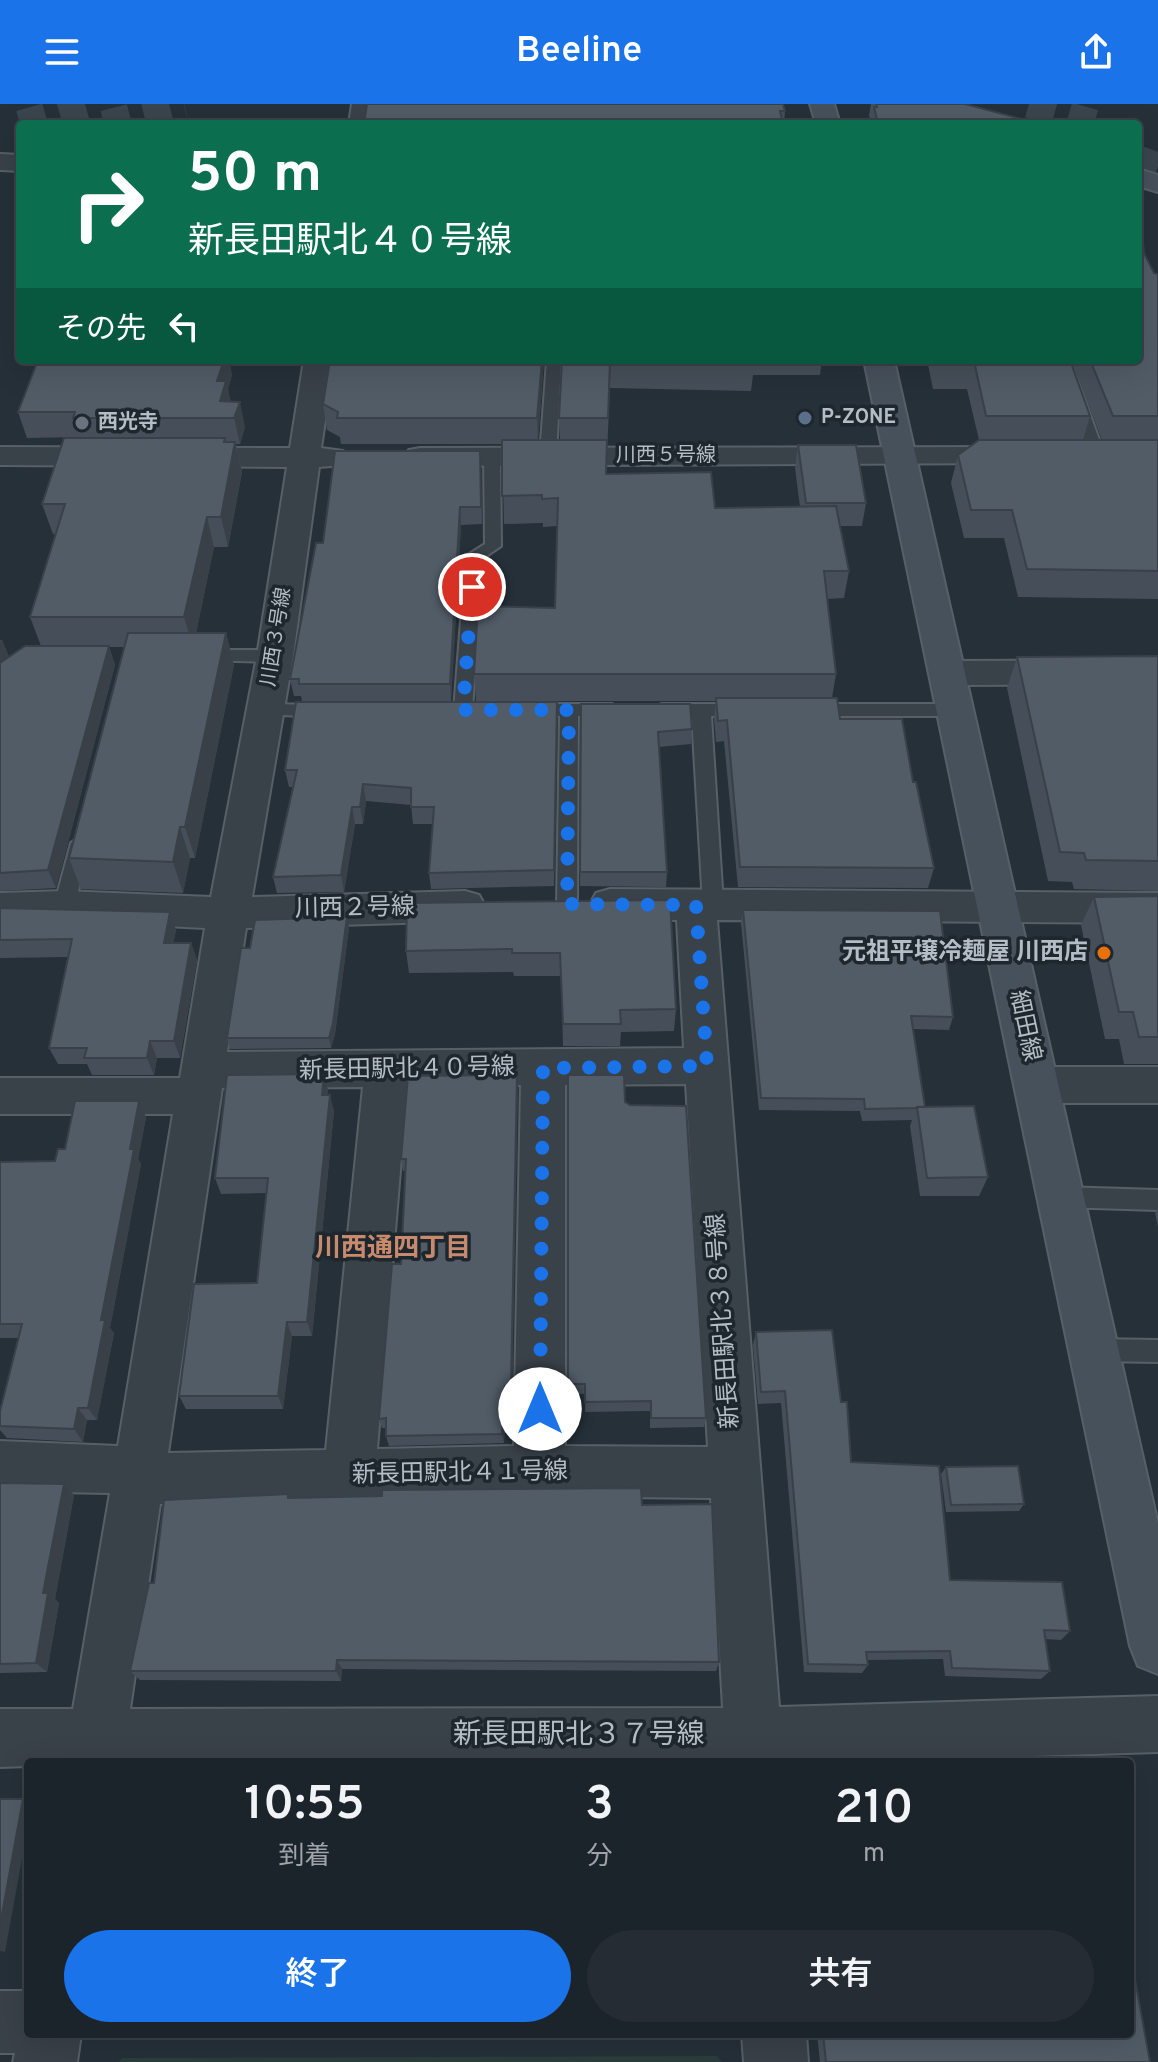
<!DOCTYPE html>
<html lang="ja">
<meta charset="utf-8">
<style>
body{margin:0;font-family:Overpass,"Noto Sans JP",sans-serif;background:#252c33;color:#f1f3f6;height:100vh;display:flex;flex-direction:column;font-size:30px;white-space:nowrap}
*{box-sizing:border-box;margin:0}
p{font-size:26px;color:#a0a4a9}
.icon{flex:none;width:44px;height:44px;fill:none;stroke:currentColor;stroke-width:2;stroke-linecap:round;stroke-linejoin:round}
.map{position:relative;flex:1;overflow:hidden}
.panel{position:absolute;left:24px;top:1654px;width:1110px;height:280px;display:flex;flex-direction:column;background:#1c242b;border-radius:8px;box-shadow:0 8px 32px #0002,0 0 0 2px #3a4147}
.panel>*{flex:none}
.guide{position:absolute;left:16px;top:16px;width:1126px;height:244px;border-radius:8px;box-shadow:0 8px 32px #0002,0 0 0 2px #3a4147;background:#0b6e4f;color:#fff;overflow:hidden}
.pin{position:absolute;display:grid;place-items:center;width:68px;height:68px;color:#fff;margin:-34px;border:4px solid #fff;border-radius:50%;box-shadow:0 2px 8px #0007}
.me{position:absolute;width:88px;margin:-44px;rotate:0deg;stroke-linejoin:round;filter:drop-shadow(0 0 6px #0008)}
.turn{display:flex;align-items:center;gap:28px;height:168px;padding:0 40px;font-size:36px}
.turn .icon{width:104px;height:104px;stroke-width:2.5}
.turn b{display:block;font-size:56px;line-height:68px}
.then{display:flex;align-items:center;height:76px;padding:0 40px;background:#0003;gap:16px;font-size:30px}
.eta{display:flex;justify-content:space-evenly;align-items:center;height:136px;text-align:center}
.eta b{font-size:48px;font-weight:600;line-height:56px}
.action{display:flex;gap:16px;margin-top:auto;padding:16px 40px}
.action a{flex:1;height:92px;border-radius:48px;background:#1a73e8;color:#fff;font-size:32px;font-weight:600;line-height:92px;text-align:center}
.action a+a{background:#252c33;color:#f1f3f6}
header{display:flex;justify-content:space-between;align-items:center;height:104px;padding:0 40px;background:#1a73e8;color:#fff;font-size:36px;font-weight:600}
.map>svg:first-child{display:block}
</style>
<header><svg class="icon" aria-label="menu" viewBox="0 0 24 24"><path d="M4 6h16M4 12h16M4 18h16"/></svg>Beeline<svg class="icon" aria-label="share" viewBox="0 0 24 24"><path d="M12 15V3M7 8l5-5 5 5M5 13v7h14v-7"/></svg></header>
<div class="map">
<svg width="1158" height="1958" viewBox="0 0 1158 1958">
<rect width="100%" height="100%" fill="#253039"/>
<path fill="#2a3e3c" d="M717,1952l5,6h-603l3,-4z"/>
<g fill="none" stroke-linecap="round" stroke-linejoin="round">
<g stroke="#3a454e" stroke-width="27" stroke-dasharray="27 14" stroke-linecap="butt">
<path d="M1029,0l68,20"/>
<path d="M20,20l70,-20"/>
<path d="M104,20l80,-20"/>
<path d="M1138,55l20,7"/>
</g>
<g stroke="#575f67" stroke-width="4">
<g id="lane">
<path d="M547,256h14l-5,96 -8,5 -8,-5z"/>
<path d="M1056,256h14l35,96 -2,3 -14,-3z"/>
<path d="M492,347l8,5 1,90 -19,13 -10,151 -9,6 -9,-6 12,-154 19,-12 -1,-88z"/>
<path d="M201,546h74l9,6 -9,6 -80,-2 -3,-4z"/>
<path d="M265,600l59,1 9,6 -9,6 -65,-3 -3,-4z"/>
<path d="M530,600h82l9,6 -9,6h-34l-1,188 -10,8 -10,-8 3,-188 -36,-2v-8z"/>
<path d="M662,600h82l9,6 -9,6h-33l12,188 -10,8 -10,-8 -11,-188 -36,-2v-8z"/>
<path d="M810,600h145l9,6 -9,6h-145l-9,-6z"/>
<path d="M81,732l10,7 -17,63 -10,8 -10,-8 17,-63z"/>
<path d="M1061,1083l97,3v20l-97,-3 -8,-3 -4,-7 4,-7z"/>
<path d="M1094,1235l64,1v22l-64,-1 -9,-3 -3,-8 3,-8z"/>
</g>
</g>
<g stroke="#575f67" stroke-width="4">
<g id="street">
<path d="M352,0h24l-3,20h-24z"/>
<path d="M0,50l20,1v16l-20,-1z"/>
<path d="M304,256h30l-13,88 22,3 5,7 -5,7 -24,2 -26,189 -41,241 213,-6 14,4 6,11 -6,11 -14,4 -219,7 -19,124 457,-4 -7,-128 -67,-1 -14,-4 -6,-11 6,-11 14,-4 548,4v30l-441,-3 62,787 379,-11v56l-320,10h-810v4l-28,1v-58h73l37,-216 -110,-2v-50l118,5 55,-332h-173v-36h180l25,-150 -141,-7 -64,2v-30l64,-2 147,6 46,-241 30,-189 -287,-2v-18l290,1zM686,980l22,363 -143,-1v-361zM521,981l-7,361 -137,3 30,-363zM363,983l-37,363 -158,3 54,-365zM539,1392l172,2 12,210 -593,1 30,-205z"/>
<path d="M1016,343l11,2 5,7 -5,7 -607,3 -11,-2 -5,-7 5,-7 11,-2z"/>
<path d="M1158,556v24l-211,1 -13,-3 -5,-9 5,-9 13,-3z"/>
<path d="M1037,963h121v36h-121l-16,-5 -6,-13 6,-13z"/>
<path d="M0,1887h28v43h53l-4,28h-64l2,-9h-15z"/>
<path d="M742,1930h64l2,28h-64z"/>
</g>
</g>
<g stroke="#575f67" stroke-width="4">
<g id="secondary">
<path d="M810,0h24l6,20h-24z"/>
<path d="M1138,65l20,6v17l-20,-6z"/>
<path d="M864,256h30l264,1164v150l-20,-8 -8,-20z"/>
</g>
</g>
<use href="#lane" fill="#394149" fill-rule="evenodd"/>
<use href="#street" fill="#394149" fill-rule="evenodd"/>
<use href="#secondary" fill="#47515c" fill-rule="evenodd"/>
</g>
<g fill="#464f59">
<path d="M871,0h94l76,20h-170l-2,-9z"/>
<path d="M785,7l-1,13h-420z"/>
<path d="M1144,149l10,20 4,1v325l-140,-2 -14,-59h-40l-13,-55 7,-28 21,-15 -12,-51h-34l-6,-29h143l20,56 -7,24h19l-31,-80h67z"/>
<path d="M38,256h191l3,15 -4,14 2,12 15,26 -5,17h-4l6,28 -14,75h-14l-18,86h30l8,32 -39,193h-5l-7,35 -102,-4 -12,-31 55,-211h-15l6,18 -59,223 -56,3v-251h2l7,17 32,-11 -11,-29 26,-83h-3l-11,-30 37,-67 -52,1 -9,-26z"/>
<path d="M544,256l-6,80h22l-1,-22 3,-58h260l-2,15h-67l-2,16 -141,-3 -4,86 109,34 85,-1 -5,-39 3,-23 68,58 -4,23h-22l9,45 -5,27 -17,1 9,75 -4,24 8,21 73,63 21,86 -6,20 -190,-1 -14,-146 -8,1 -2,-23 2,-18h-240l-2,-27 81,-66 2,-82 -14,1v-4l-39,1 -2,-80h-161l-1,-7 -13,-7 -4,-26z"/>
<path d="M481,364l1,56 -21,1 -10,176h-149l-1,-5h-7l-4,-17 33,-136z"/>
<path d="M1158,552v235l-84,-2 -2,-7 -24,-1 -41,-193 10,-31z"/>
<path d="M581,600l111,25 -1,15 -33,3 9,125 -1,15 -86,-1z"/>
<path d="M557,615l-3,167 -123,3 -2,-16 4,-49h-20l-2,-19 -45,-4 -3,23h-8l-11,68 -67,1 -4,-16 20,-90h-4l-4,-17z"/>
<path d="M1158,792v168h-34l-5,-25h-14l-24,-114 13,-28z"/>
<path d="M670,796l6,109 -2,22 -53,1 -1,14h-57l-2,-70h-47l-1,-4 -104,1 -3,-22z"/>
<path d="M0,804l176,22 -3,13h18l6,17 -17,98h-23l-3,17h-62l-5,-11h-29l-9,-16 19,-91 -68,1z"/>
<path d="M743,806l210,107 -4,13 -36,-1 12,78 63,70 -9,19h-59l-10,-70 2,-6 -50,1 -2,-10 -101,-1 -18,-187z"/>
<path d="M347,813l2,11 -14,106 -4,14 -101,1 -3,-11 23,-90z"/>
<path d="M517,971l-5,321h-6l-2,47 -115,3 -3,-10v-8h-4l-3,-9 22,-155 5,-93h-3l-2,-12z"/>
<path d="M568,971l57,27 81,316 -2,9 -54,1v-17l-65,1v-18h-17z"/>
<path d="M328,986l-1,5 7,16 -22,225h-20l-9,73h-97l-7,-13 78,-113 9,-90 -45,1 -6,-16z"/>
<path d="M146,1013l-8,42 3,5 -31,164 4,5 -17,87h-10l-4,22 -76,-4 -7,-8v-19l18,-73h-18v-176l55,-1 10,-12z"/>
<path d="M1158,1104v19l-3,-14z"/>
<path d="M756,1228l85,70 10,60 99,118 120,51 -9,9 -16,-1 5,32 -9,8 -96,-3 -2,-17 -76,1 1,5 -6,8 -58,-1 -23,-269 -23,1 -5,-59z"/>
<path d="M946,1363l78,37 -5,7 -73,1 -5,-38z"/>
<path d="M0,1379l64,1 10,11 -19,104 4,4 -12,69 -47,1z"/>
<path d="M289,1394l353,7 77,157 -3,9 -374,-2 -1,12 -201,-1 -10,-9z"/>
<path d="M817,1930h313l20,28h-330z"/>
</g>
<g fill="#394048">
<path d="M224,256h5l3,15 -4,14 4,18 -12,-6 -3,-20z"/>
<path d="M542,256h2l-6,84 -1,-26z"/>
<path d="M240,298l5,25 -5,17 -6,-26z"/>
<path d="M225,334l6,26 4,-22 7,30 -14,75 -7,-30 3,-75z"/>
<path d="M460,403l1,18 -10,176 -1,-17z"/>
<path d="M207,413l7,30 -21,100 -9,-30z"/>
<path d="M226,529l8,32 -39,193 -10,-31z"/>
<path d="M2,536l8,19 -10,8v-26z"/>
<path d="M109,542l6,19 -59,223 -8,-18z"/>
<path d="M363,680l3,17 -3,23 -3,-17z"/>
<path d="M352,703l3,17 -11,68 -3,-17z"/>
<path d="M180,723l10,31 -7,35 -10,-31z"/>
<path d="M170,808l6,18 -6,31 -6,-18z"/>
<path d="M347,813l2,11 -14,106 -4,14 -2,-10z"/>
<path d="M191,839l6,17 -17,98 -6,-17z"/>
<path d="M150,937l7,17 -3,17 -7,-17z"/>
<path d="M324,970l4,16 -2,21 -4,-16z"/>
<path d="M517,971l1,13 -6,308 -1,-10z"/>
<path d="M330,991l4,16 -22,225 -5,-14z"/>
<path d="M139,997l7,16 -8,42 3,5 -31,164 4,5 -17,87 -9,-12 13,-88z"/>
<path d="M287,1218l5,14 -9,73 -5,-13z"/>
<path d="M505,1282l1,10 -2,47 -2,-9z"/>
<path d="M78,1304l9,12 -4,22 -9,-13z"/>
<path d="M64,1380l10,11 -19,104 4,4 -12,69 -11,-9 7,-70z"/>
<path d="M337,1556l5,9 -1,12 -5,-10z"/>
<path d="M23,1695l5,2v25l-23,126 -5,-1v-26z"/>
</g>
<g fill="#515c67" stroke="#394048" stroke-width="2">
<path d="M367,0h416l2,7h-5l3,13h-419z"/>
<path d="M876,0h89l76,20h-163l-4,-17h3z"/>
<path d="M1138,126l5,13 1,10 10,20 4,1v142h-45l-23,-56h48z"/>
<path d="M38,256h186l-7,21h9l-6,20 20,1 -6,16h-161l2,-6h-57z"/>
<path d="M330,256h212l-5,58h-200l1,-6 -15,-8z"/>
<path d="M562,256h191l1,5 -144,-3 -2,56h-49z"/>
<path d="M939,256h131l20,56h-104l-12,-55z"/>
<path d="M64,334h161l-1,4h11l-14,75h-14l-23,100h-154l35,-113h-23z"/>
<path d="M502,336h105l-1,34 105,-2 4,36 121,-2 13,65h-25l12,103h-362l4,-68 77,2 3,-110 -16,1v-4l-40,1z"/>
<path d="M979,336h179v131l-131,-2 -15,-59h-41l-13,-55z"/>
<path d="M798,341h58l10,58h-60z"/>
<path d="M335,347h145l1,56h-21l-10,177h-151v-5h-9l26,-136h7z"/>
<path d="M128,529h98l-41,194h-5l-7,35 -104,-4z"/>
<path d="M25,542h84l-61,224 -48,3v-210z"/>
<path d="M1158,552v205l-72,-1 -2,-7 -24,-1 -43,-195z"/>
<path d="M716,594h121l3,21h62l11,63h3l18,86 -194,-1 -13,-147 -9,1z"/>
<path d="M296,598h261l-3,168 -125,3 5,-66h-23v-19l-48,-4 -3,23h-8l-11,68 -68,2 24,-107h-12z"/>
<path d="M581,600h109l2,25 -34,3 9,140h-87z"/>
<path d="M1158,792v141h-19l-6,-25h-14l-25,-115z"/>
<path d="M670,796l6,109 -56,1 1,14h-58l-3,-71h-48v-4l-106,2 1,-48z"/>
<path d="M0,804l170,4 -6,31h27l-17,98h-24l-3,17h-63l3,-10h-38l23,-109 -72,1z"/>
<path d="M743,806l197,1 13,106 -42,-1 14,91h-8v1l-52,1 -1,-10 -103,-1z"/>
<path d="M347,813l-14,106 -4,15h-102l14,-90h9l5,-28z"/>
<path d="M324,970l-2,21h8l-23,227h-20l-9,74h-99l15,-112 63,-1 11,-105h-53l12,-103z"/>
<path d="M517,971l-6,311h-6l-3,48 -116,2v-18l-7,1 13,-155h9l5,-105h-5l7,-83z"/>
<path d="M568,971h56l1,27 5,3 56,1 20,312h-55v-17l-66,1v-18h-17z"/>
<path d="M75,997h64l-9,48h4l-33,171h4l-17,88h-10l-4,21 -74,-3v-15l22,-87h-22v-162l55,-1 3,-12h7z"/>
<path d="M974,1002l14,71 -61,1 -10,-71z"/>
<path d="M832,1226l9,72h6l4,60 88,4 11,114 112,2 8,49 -26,-1 6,41 -98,-3 -2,-17 -84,1 2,13 -60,-1 -23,-273 -24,1 -5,-60z"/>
<path d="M1018,1362l6,38 -73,1 -5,-38z"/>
<path d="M0,1379l64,1 -21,109h5l-12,70 -36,1z"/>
<path d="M641,1384l1,17 70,-1 7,158 -382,-2 -1,11h-206l19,-88h5l10,-83 124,-6v4l94,-2v-6z"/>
<path d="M0,1695h23l-23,126z"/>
<path d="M1130,1848l20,110h-324l-3,-28h307z"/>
</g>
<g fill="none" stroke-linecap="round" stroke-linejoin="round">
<path stroke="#1a73e8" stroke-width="14" stroke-dasharray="0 25.2" d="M472,483l-9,123h106l-2,194 129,1 11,161 -164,2 -3,341"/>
</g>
<circle fill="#5c6f8a" stroke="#1e262e" stroke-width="3" cx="805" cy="314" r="8"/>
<circle fill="#6b7280" stroke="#1e262e" stroke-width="3" cx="82" cy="319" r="8"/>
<circle fill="#e8710a" stroke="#1e262e" stroke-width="3" cx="1104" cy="849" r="8"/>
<g text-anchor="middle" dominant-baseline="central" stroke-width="7" stroke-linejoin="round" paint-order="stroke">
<g font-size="20" font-weight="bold" fill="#b4bcc5" stroke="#1e262e" text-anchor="start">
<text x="821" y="314">P-ZONE</text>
<text x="98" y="319">西光寺</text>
</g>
<g font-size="20" fill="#b4bcc5" stroke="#1e262e">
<text x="666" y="352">川西５号線</text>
<text transform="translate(277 533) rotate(-81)">川西３号線</text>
</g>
<g font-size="24" fill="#b4bcc5" stroke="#1e262e">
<text transform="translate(355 805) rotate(-1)">川西２号線</text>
<text transform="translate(1024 922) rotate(78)">細田線</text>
<text transform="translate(407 966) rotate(-1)">新長田駅北４０号線</text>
<text transform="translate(724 1217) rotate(-94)">新長田駅北３８号線</text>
<text transform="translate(460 1370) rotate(-1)">新長田駅北４１号線</text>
</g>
<g font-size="24" font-weight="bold" fill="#b4bcc5" stroke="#1e262e" text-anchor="end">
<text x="1088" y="849">元祖平壌冷麺屋 川西店</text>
</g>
<g font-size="26" font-weight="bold" fill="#c78a6d" stroke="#1e262e">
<text x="393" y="1145">川西通四丁目</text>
</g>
<g font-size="28" fill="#b4bcc5" stroke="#1e262e">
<text x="579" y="1632">新長田駅北３７号線</text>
</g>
</g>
</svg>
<div class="pin" style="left:472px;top:483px;background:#d93025"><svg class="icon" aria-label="arrive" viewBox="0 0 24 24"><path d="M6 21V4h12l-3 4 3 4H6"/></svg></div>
<svg class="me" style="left:540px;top:1305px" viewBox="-20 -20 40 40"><circle r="19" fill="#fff"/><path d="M0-13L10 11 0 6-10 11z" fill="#1a73e8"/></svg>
<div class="guide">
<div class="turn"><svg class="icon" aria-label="right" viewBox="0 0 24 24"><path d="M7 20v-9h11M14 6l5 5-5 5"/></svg><div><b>50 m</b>新長田駅北４０号線</div></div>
<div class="then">その先<svg class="icon" aria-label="left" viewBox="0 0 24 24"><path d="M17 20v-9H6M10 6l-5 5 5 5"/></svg></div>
</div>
<section class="panel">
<div class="eta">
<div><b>10:55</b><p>到着</p></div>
<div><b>3</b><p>分</p></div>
<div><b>210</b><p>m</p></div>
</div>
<div class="action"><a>終了</a><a>共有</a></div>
</section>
</div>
